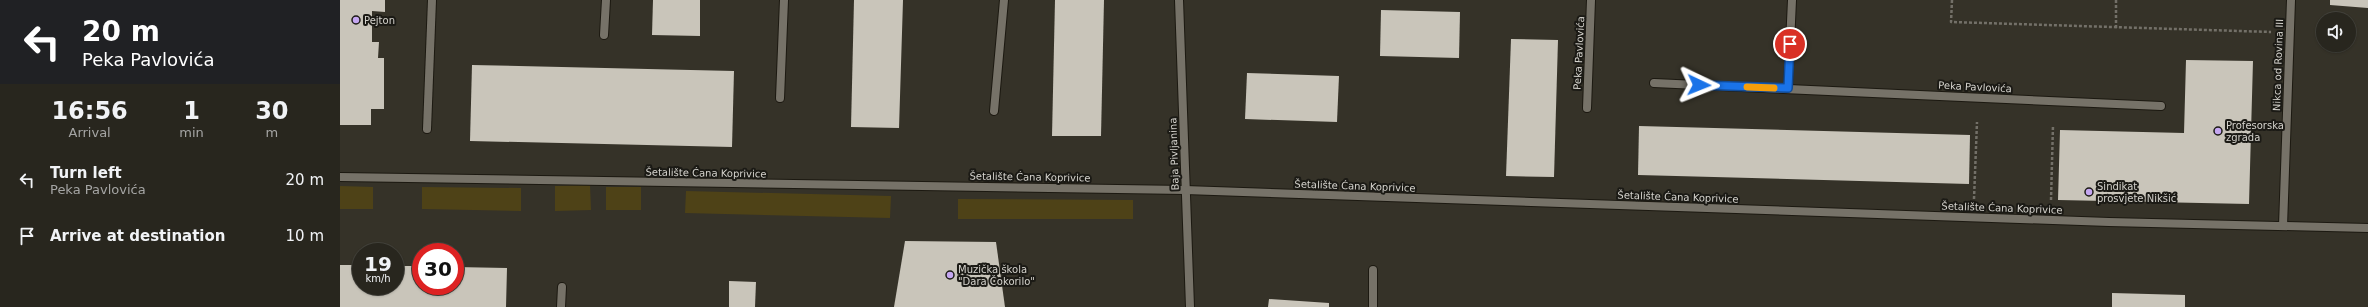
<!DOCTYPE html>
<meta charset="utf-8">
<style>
body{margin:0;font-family:"DejaVu Sans",sans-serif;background:#34322b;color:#f1f3f6;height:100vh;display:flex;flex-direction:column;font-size:15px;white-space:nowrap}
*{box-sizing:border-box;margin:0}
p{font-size:13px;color:#a5a5a4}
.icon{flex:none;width:22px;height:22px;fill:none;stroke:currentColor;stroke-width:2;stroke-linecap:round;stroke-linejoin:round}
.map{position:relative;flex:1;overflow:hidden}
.side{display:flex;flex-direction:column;background:#28261e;width:340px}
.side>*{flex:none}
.guide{background:#202124;color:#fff;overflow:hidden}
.buttons{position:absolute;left:1976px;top:12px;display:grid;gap:8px}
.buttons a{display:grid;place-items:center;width:40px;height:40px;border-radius:50%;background:#28261e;box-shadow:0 1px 3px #0004,0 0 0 1px #44433c;font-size:20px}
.speed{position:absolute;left:12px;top:243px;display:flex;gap:8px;font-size:20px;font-weight:700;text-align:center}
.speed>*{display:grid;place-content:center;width:52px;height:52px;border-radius:50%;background:#28261e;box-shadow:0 1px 3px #0004,0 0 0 1px #44433c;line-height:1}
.speed small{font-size:10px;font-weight:400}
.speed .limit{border:6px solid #d22;background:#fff;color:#111}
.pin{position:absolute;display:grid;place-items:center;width:34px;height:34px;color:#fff;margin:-17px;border:2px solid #fff;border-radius:50%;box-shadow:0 1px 4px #0007}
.me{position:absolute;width:44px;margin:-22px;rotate:92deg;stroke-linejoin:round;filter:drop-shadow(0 0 3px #0008)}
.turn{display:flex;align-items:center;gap:14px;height:84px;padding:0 16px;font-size:18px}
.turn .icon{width:52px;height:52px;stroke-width:2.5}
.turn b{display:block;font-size:28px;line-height:34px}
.eta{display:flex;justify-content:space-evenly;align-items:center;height:68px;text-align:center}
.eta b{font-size:24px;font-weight:700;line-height:28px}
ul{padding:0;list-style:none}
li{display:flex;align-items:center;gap:12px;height:56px;padding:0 16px}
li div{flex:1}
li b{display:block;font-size:15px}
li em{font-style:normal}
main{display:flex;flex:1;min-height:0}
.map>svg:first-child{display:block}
</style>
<main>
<section class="side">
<div class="guide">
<div class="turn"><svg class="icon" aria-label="left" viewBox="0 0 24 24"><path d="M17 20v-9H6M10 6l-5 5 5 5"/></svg><div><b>20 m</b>Peka Pavlovića</div></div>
</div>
<div class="eta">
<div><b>16:56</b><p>Arrival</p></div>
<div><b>1</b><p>min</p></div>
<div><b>30</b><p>m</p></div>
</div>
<ul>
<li><svg class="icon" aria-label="left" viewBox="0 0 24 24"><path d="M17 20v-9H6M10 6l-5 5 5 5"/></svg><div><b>Turn left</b><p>Peka Pavlovića</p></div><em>20 m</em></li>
<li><svg class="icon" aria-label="arrive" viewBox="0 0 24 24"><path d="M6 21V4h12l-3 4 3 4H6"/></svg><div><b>Arrive at destination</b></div><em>10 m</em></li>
</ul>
</section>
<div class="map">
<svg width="2028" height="307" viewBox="0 0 2028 307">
<rect width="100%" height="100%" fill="#353228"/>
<g fill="#4e4217">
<path d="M250,185l1,25 -36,1v-25z"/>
<path d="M0,186l33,1v22h-33z"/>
<path d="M82,187l99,1v23l-99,-2z"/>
<rect x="266" y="187" width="35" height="23"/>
<path d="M346,191l205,5 -1,22 -205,-5z"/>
<path d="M618,199l175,1v19h-175z"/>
</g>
<g fill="#c9c5ba">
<path d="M0,0h45v12l-13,-1v31h7l-1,16h6v51h-13v16h-31z"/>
<path d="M313,0h47v36l-48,-1z"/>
<path d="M514,0h49l-4,128 -48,-1z"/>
<path d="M715,0h49l-3,136h-49z"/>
<path d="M1990,0h38v8l-38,-3z"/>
<path d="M1041,10l79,2 -1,46 -79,-2z"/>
<path d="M1171,39l47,1 -4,137 -48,-1z"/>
<path d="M1846,60l67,1 -4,143 -191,-4 2,-70 124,3z"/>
<path d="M132,65l262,6 -2,76 -262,-6z"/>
<path d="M907,73l92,3 -2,46 -92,-3z"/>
<path d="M1299,126l331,9 -1,49 -331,-9z"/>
<path d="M565,241l91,1 9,65h-111z"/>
<path d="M0,265h21v21h34v-20h26v20h34v-19l52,1 -1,39h-166z"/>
<path d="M389,281l27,1 -1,25h-26z"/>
<path d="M1772,293l73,2v12h-73z"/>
<path d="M929,299l60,4v4h-61z"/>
</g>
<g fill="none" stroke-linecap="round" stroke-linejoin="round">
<g stroke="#1c1911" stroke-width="10">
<g id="lane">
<path d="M264,35l2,-35"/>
<path d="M654,111l10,-111"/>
<path d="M87,129l5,-129"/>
</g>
</g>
<g stroke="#1c1911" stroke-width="10">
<g id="street">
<path d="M839,0l11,307"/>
<path d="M1314,83l507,23"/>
<path d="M1448,88l4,-88"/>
<path d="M440,98l4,-98"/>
<path d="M1247,108l4,-108"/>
<path d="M0,177l845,13 924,32 259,6"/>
<path d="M1943,226l8,-226"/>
<path d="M1033,270v37"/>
<path d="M221,307l1,-20"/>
</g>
</g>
<g stroke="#737068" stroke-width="2.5" stroke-dasharray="3 2" stroke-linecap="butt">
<path d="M1612,0l-1,22 320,10"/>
<path d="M1776,0v28"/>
<path d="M1634,199l3,-77"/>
<path d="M1711,200l2,-75"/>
</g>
<use href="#lane" stroke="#767268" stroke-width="8"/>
<use href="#street" stroke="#767268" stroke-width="8"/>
</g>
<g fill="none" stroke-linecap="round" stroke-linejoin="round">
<g stroke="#114b97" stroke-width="10">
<path id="route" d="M1359,85l89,3 2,-44"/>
</g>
<use href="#route" stroke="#1a73e8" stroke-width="7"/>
<path stroke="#f59e0b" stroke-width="7" d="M1407,87l27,1"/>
</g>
<g fill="#c5a7f1" stroke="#1b1a15" stroke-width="1.5">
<circle cx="16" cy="20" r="4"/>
<circle cx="1878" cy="131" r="4"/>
<circle cx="1749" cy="192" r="4"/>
<circle cx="610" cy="275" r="4"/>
</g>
<g text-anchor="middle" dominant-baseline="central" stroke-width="4" stroke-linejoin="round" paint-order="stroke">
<g font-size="10" fill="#d5d3cd" stroke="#1b1a15" text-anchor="start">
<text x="24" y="20">Pejton</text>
<text x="1886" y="125">Profesorska<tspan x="1886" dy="12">zgrada</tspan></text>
<text x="1757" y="186">Sindikat<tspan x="1757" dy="12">prosvjete Nikšić</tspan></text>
<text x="618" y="269">Muzička škola<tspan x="618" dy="12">"Dara Čokorilo"</tspan></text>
</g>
<g font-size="10" fill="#d5d3cd" stroke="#1b1a15">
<text transform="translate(1239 53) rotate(-87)">Peka Pavlovića</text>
<text transform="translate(1938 65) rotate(-88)">Nikca od Rovina III</text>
<text transform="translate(1635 87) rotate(3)">Peka Pavlovića</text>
<text transform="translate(834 154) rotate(-92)">Baja Pivljanina</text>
<text transform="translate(366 173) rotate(1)">Šetalište Ćana Koprivice</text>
<text transform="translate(690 177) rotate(1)">Šetalište Ćana Koprivice</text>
<text transform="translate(1015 186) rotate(2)">Šetalište Ćana Koprivice</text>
<text transform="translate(1338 197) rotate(2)">Šetalište Ćana Koprivice</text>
<text transform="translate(1662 208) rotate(2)">Šetalište Ćana Koprivice</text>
</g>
</g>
</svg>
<div class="buttons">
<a><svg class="icon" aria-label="sound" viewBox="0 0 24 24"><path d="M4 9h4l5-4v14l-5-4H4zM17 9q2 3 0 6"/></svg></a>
</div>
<div class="speed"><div>19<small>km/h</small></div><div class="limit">30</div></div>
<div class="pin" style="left:1450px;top:44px;background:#d93025"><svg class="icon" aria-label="arrive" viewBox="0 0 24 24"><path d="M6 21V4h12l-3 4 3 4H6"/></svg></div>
<svg class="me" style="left:1359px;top:85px" viewBox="-20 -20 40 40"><path d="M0-17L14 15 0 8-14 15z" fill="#1a73e8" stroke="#fff" stroke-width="4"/></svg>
</div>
</main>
